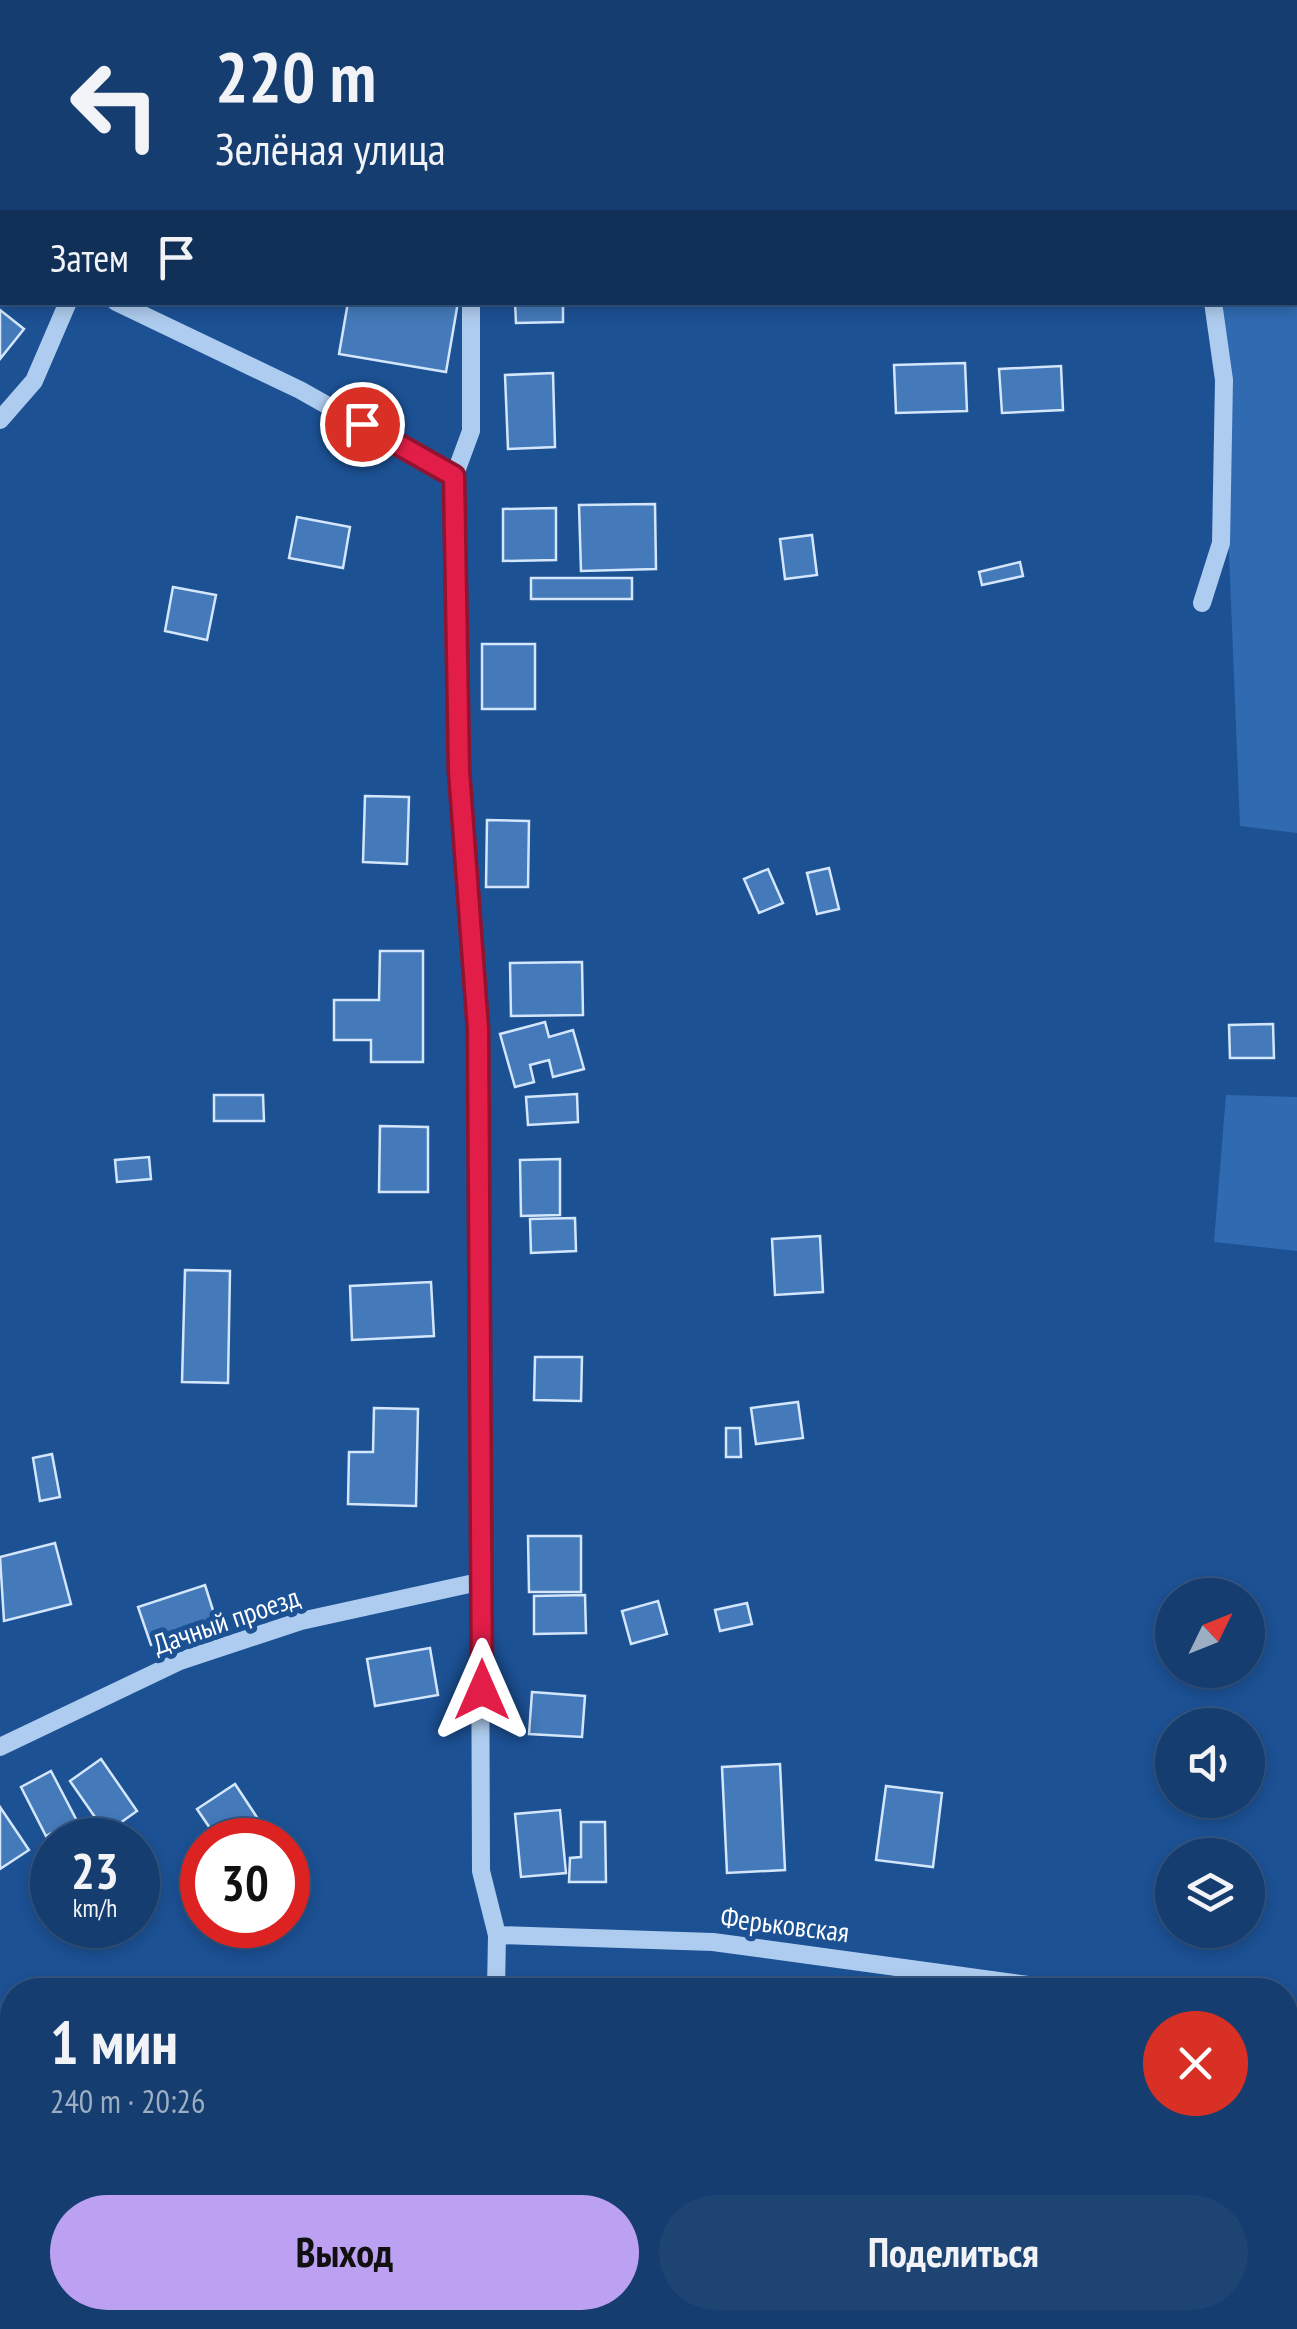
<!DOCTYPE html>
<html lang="ru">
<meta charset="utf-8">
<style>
body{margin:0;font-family:"PT Sans Narrow",sans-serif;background:#1e4474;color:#f1f3f6;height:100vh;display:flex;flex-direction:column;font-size:38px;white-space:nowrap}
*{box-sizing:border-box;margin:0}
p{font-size:32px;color:#9daec3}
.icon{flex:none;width:55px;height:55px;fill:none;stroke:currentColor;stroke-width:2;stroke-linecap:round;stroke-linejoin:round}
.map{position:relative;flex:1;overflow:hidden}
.drawer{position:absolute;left:0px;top:1978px;width:1298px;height:352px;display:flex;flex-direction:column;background:#153d6f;border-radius:40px 40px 0 0;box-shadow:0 5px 15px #0003,0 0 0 2px #345682}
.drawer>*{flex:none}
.banner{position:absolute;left:0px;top:0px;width:1298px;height:305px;box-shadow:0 5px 15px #0003,0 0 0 2px #345682;background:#153d6f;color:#f1f3f6;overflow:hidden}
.needle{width:65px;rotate:47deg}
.fabs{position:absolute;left:1155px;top:1578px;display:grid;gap:20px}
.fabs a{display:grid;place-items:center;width:110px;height:110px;border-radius:50%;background:#153d6f;box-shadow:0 5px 15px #0003,0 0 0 2px #345682;font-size:50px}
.speed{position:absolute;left:30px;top:1818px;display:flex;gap:20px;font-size:50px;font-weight:700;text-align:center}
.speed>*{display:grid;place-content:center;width:130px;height:130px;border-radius:50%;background:#153d6f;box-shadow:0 5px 15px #0003,0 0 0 2px #345682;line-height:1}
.speed small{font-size:25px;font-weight:400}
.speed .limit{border:15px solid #d22;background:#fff;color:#111}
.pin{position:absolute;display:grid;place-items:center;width:85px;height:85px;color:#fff;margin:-42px;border:5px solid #fff;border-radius:50%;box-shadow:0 2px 10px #0007}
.me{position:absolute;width:110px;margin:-55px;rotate:0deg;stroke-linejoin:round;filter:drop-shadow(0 0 8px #0008)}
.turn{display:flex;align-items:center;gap:35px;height:210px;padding:0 50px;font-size:45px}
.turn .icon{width:130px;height:130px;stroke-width:2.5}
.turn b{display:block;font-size:70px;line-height:85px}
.then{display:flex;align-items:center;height:95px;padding:0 50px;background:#0003;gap:20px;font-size:38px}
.round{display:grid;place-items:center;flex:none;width:105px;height:105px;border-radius:52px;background:#1e4474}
.overview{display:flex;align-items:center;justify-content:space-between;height:170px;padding:0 50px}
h1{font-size:60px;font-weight:700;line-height:75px}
.cta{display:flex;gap:20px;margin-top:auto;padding:20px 50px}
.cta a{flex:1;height:115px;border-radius:60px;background:#bca0f2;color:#111;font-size:40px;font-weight:700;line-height:115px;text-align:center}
.cta a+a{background:#1e4474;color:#f1f3f6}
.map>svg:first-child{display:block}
</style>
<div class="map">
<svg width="1297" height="2329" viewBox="0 0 1297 2329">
<rect width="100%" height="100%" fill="#1c5194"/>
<g fill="#306bb2">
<path d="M1208,0h89v833l-57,-7 -21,-523 76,-1v-300z"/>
<path d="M1226,1095l71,2v154l-83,-9z"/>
<path d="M1285,2068l12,4v257h-270v-11h258z"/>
</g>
<g fill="#447aba" stroke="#d4e6fb" stroke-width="2.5">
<path d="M348,302h110l-12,70 -107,-18z"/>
<path d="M515,302h48v20l-47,1z"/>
<path d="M0,310l24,19 -24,30z"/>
<path d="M965,363l2,48 -71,2 -2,-48z"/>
<path d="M1061,366l2,44 -61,3 -3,-44z"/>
<path d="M553,373l2,74 -47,2 -3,-74z"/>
<path d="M655,504l1,65 -75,2 -2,-66z"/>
<path d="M556,508v52l-53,1v-52z"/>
<path d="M297,517l53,10 -7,41 -54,-10z"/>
<path d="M812,535l5,40 -32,4 -5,-40z"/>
<path d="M1020,562l3,14 -41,9 -3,-13z"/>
<rect x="531" y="578" width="101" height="21"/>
<path d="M173,587l43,8 -9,45 -42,-9z"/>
<rect x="482" y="644" width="53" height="65"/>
<path d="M365,796l44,1 -2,67 -44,-2z"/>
<path d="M487,820l42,1 -1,66h-42z"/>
<path d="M829,868l10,41 -22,5 -10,-41z"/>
<path d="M768,869l15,34 -24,10 -15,-34z"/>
<path d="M380,951h43v111h-52v-22h-37v-40h45z"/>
<path d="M582,962l1,53 -72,1 -1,-53z"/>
<path d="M545,1022l4,15 24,-7 11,39 -31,8 -4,-17 -19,5 4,17 -19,5 -15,-53z"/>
<path d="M1273,1024l1,34h-44l-1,-33z"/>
<path d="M577,1094l1,28 -50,3 -2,-28z"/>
<path d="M214,1095h49l1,26h-50z"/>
<path d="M380,1126l48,1v65h-49z"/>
<path d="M149,1157l2,22 -34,3 -2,-22z"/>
<path d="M560,1159v56l-39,1 -1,-56z"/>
<path d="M575,1218l1,33 -45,2 -1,-34z"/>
<path d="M820,1236l3,56 -48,3 -3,-56z"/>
<path d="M185,1270l45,1 -2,112 -46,-1z"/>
<path d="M431,1282l3,54 -82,4 -2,-54z"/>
<path d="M535,1357h47l-1,44 -47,-1z"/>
<path d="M798,1402l5,36 -47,6 -5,-36z"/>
<path d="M374,1408l44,1 -2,97 -68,-2 1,-52h24z"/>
<path d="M726,1428h14l1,29h-15z"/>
<path d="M52,1454l8,43 -20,4 -7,-43z"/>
<path d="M528,1536h53v56h-52z"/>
<path d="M55,1543l16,61 -67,17 -4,-64z"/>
<path d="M205,1585l12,38 -66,22 -13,-38z"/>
<path d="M585,1595l1,38 -52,1v-38z"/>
<path d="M658,1601l9,33 -36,10 -9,-33z"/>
<path d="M747,1603l5,21 -32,7 -5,-21z"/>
<path d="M430,1648l8,47 -63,11 -8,-47z"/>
<path d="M532,1692l53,4 -3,41 -53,-3z"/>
<path d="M101,1759l36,52 -31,22 -36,-52z"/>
<path d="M780,1764l5,106 -58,3 -5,-106z"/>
<path d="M51,1771l26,50 -31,15 -25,-49z"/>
<path d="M235,1784l29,44 -19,12h-27l-21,-31z"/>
<path d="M886,1786l56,7 -9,74 -57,-7z"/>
<path d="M0,1807l29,43 -29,19z"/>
<path d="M560,1810l6,63 -45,4 -6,-63z"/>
<path d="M581,1822h24l1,60h-37l1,-24 11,-1z"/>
<path d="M1287,2170l10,4v61l-12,-5z"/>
<path d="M98,2318h65l-6,11h-38z"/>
<path d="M1269,2318l28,5v6h-32z"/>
</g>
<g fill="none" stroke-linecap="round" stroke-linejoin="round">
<g stroke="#aeccef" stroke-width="18">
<path d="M473,2v-2"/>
<path d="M1199,2v-2"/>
<path d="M0,225l2,2"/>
<path d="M116,302l184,88 154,87"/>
<path d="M471,302v129l-17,46 5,294 19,258 3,842 16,64 -1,55"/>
<path d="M0,420l34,-39 34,-79"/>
<path d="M1202,603l19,-60 3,-163 -11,-78"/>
<path d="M0,1747l180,-86 121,-40 182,-40"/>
<path d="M497,1935l216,7 352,48"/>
<path d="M1285,2055l12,4"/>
<path d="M461,2329l2,-11"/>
</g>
</g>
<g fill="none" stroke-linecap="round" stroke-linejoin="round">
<g stroke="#92132f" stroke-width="25">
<path id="route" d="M362,424l92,52 5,295 19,258 4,661"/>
</g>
<use href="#route" stroke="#e11d48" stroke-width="18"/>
</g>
<g text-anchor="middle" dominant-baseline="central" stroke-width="10" stroke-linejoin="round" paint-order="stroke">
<g font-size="28" fill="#fff" stroke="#1c5194">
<text transform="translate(226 1620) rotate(-19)">Дачный проезд</text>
<text transform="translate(785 1924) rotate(7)">Ферьковская</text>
</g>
</g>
</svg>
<div class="fabs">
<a><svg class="needle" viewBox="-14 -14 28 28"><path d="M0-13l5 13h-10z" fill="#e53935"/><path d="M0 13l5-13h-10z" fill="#9daec3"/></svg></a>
<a><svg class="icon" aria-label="sound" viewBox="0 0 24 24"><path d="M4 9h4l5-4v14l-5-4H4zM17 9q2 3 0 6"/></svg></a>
<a><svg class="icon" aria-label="layers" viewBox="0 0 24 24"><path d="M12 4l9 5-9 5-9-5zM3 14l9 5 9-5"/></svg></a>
</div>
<div class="speed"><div>23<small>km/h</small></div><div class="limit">30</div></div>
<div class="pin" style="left:362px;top:424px;background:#d93025"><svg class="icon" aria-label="arrive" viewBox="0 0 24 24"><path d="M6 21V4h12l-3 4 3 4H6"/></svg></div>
<svg class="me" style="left:482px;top:1690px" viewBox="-20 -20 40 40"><path d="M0-17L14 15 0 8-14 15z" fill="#e11d48" stroke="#fff" stroke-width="4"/></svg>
<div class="banner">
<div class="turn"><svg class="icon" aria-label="left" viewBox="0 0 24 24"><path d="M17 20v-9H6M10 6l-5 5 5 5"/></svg><div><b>220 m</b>Зелёная улица</div></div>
<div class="then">Затем<svg class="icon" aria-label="arrive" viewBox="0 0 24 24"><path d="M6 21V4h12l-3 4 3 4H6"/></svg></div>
</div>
<section class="drawer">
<div class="overview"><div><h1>1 мин</h1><p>240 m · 20:26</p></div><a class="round" style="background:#d93025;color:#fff"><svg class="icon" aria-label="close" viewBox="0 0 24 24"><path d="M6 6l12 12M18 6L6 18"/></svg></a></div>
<div class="cta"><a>Выход</a><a>Поделиться</a></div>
</section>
</div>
